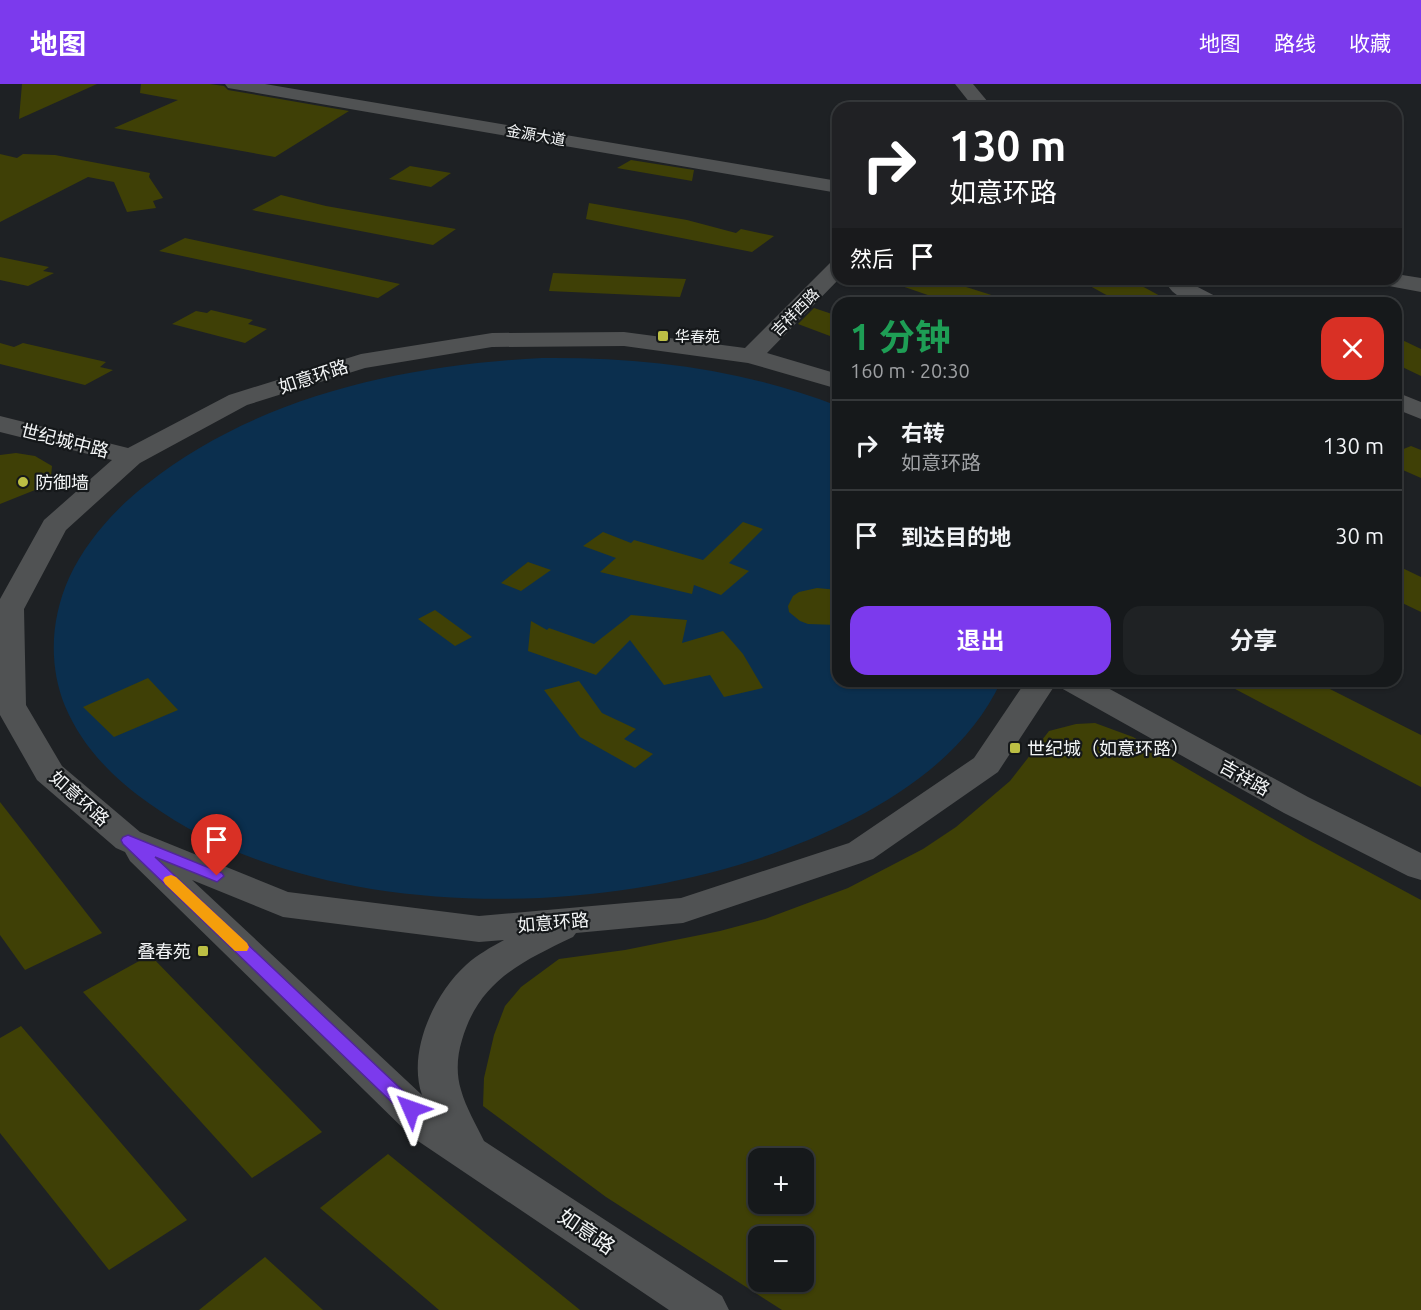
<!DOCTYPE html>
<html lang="zh">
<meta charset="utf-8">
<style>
body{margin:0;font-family:Ubuntu,"Noto Sans SC",sans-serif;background:#1f2224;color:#f1f3f6;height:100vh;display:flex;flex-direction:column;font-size:22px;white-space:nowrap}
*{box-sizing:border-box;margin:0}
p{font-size:20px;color:#9ea0a3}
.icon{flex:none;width:33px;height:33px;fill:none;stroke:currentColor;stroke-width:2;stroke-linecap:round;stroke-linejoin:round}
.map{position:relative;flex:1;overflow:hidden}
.drawer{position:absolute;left:832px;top:213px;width:570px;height:390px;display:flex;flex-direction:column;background:#16191b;border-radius:18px;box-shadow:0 2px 4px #0004,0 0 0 2px #35383a}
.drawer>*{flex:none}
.top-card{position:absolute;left:832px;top:18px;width:570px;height:183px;border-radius:18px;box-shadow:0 2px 4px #0004,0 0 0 2px #35383a;background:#202124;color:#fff;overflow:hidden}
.controls{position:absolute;left:748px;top:1064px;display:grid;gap:12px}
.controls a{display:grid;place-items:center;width:66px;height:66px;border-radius:12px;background:#16191b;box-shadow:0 2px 4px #0004,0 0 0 2px #35383a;font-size:30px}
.pin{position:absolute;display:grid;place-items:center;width:51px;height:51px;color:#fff;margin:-62px -26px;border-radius:50% 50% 50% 0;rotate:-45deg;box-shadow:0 0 6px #0007}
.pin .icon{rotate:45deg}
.me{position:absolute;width:66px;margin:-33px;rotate:313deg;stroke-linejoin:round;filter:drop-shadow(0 0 4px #0008)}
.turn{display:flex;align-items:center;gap:21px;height:126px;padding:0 18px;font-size:27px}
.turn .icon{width:78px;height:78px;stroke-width:2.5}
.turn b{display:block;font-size:42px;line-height:51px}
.then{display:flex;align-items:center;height:57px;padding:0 18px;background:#0003;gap:12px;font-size:22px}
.round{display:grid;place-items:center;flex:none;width:63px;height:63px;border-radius:18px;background:#1f2224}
.headline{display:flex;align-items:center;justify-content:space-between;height:102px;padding:0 18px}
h1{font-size:36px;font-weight:700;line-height:45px;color:#1e9e55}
.cta{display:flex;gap:12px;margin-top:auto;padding:12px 18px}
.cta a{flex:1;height:69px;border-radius:18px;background:#7c3aed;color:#fff;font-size:24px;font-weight:700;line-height:69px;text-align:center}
.cta a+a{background:#1f2224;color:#f1f3f6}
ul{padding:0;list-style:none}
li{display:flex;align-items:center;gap:18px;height:90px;padding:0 18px;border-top:2px solid #35383a}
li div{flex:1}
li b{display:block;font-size:22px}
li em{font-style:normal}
header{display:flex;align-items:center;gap:36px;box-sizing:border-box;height:84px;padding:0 30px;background:#7c3aed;color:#fff}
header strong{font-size:28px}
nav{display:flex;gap:33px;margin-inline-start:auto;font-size:21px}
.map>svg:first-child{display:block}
</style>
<header>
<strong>地图</strong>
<nav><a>地图</a><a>路线</a><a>收藏</a></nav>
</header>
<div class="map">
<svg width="1421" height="1226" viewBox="0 0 1421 1226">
<rect width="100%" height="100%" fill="#1e2124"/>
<path fill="#0b2f4e" d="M542,274c102,-1 201,11 296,48v275h163c-42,94 -157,150 -250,180 -179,58 -443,57 -601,-57 -36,-25 -68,-57 -85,-98 -17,-42 -14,-88 4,-128 17,-37 46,-69 78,-94 111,-88 257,-119 395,-126z"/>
<g fill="#3f4006" fill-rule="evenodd">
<path d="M22,0h75l-78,35z"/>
<path d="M141,0h69l14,2 4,4 121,21 -74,46 -161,-29 64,-28 -38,-7z"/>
<path d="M0,70l17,4 6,-4 32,1 95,18 -1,4 14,21 -10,3 3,7 -29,4 -13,-30 -26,-5 -88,45z"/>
<path d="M631,76l63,10 -2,11 -75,-13z"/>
<path d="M410,82l41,7 -20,14 -42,-8z"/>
<path d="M281,111l45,11 130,23 -23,16 -181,-35z"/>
<path d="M589,119l98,17 49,13 5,-4 33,7 -22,16 -166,-33z"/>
<path d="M185,154l215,46 -22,14 -219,-47z"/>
<path d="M0,173l49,10 -6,4 11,2 -26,13 -28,-6z"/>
<path d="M553,189l133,6 -6,18 -131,-6z"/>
<path d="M890,195h51l63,20 -1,4h-52l-61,-21z"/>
<path d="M1118,195h11l44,24h-52l-31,-17z"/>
<path d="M814,224l24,8v23l-40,-15z"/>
<path d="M211,226l42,10 -5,4 19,5 -22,14 -73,-19 24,-13 11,2z"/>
<path d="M1396,253l25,12v27l-25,-12z"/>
<path d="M0,259l14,4 9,-4 83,19 -6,5 13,3 -28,15 -85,-21z"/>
<path d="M1411,362l10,4v28l-25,-11v-15z"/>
<path d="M16,369l19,3 17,10 -1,10 -11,12 -40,16v-49z"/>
<path d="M743,438l20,7 -34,34 20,8 -28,24 -27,-10 -2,9 -92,-22 16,-14 -33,-12 20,-14 28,11 3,-3 69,20z"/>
<path d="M528,478l23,8 -30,21 -20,-8z"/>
<path d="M1396,481l25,12v35l-25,-12z"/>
<path d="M817,504l21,2v35l-30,-1 -8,-3 -11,-9 -1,-6 5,-10 6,-4z"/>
<path d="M435,526l37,27 -17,9 -37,-27z"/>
<path d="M631,531l56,5 -5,23 41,-12 20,23 20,34 -39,9 -14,-22 -46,10 -34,-45 -34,35 -68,-24 3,-30 16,9 2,-2 45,16z"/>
<path d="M148,594l30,32 -64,27 -31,-30z"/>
<path d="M579,597l23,32 34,16 -12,10 29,15 -18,14 -55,-31 -36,-47z"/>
<path d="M1220,597h94l107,54v52z"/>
<path d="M1095,639l38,14 173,101 115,62v410h-639l-176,-113 -123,-91 1,-28 10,-43 11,-29 16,-19 38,-28 66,-9 95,-19 45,-12 83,-31 75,-39 33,-22 54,-46 39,-50 27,-7zM759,1074h45v45h-45zM759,1152h45v45h-45z"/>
<path d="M0,718l102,131 -77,37 -25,-35z"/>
<path d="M150,871l172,177 -70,46 -169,-186z"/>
<path d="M21,942l166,194 -78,50 -109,-137v-95z"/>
<path d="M388,1070l192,156h-141l-119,-102z"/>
<path d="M265,1173l58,53h-124z"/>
</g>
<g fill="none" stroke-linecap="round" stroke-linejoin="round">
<g fill="#505253" fill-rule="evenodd">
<path d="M225,0h40l573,97v12l-604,-104 -6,-1z"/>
<path d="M955,0h18l20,24h-19z"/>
<path d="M838,177l1,18 -72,74 71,21v15l-90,-26 -124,-17 -132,1 -127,21 -118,37 -107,58 -74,67 -42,79 2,96 36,61 78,66 148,60 191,24 202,-18 168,-55 125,-85 52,-77h69l213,116 113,56v27l-13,-4 -124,-63 -223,-125 -4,-6 -59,90 -125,87 -190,64 -107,10 -3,4c-52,25 -94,44 -111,103 -5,16 -6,34 -1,50 5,18 15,34 23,51l238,155 7,14h-60l-257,-173 -282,-276 -5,-9 -9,-4 -79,-68 -37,-65v-116l44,-79 68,-60 -112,-28v-16l128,32 101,-53 132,-41 131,-21 132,-1 121,16 85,-85zM192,796l91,37 196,25 25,-2c-13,7 -27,15 -38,25 -32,29 -59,87 -44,130z"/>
<path d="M1396,190l25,4v14l-43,-8 -3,-5h21z"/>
<path d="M1169,195h22l-1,4 29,15 3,5c-19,0 -42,1 -54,-17z"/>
<path d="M1396,308l25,10v17l-25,-10z"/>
</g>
</g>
<path fill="#7c3aed" stroke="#51269a" stroke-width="1.5" d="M128,751l94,38 2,3 -7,6 -62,-25 262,247 3,5 -3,5 -6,2 -7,-2 -281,-270 -2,-4 2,-3z"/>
<path fill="#f59e0b" d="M171,791l5,2 71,66 2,4 -2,4h-12l-70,-67 -2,-4 2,-3z"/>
<g fill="#bcbf44" stroke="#15181a" stroke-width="2">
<rect x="657" y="246" width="12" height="12" rx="3"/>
<circle cx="23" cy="398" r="6"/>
<rect x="1009" y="658" width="12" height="12" rx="3"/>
<rect x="197" y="861" width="12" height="12" rx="3"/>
</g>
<g text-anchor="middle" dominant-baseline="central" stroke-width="4.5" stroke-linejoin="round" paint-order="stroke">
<g font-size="15" fill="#f3f5f6" stroke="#15181a">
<text transform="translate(536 51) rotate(10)">金源大道</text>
<text transform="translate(795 228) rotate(-45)">吉祥西路</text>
</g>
<g font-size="15" fill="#f3f5f6" stroke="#15181a" text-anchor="start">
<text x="675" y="252">华春苑</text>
</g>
<g font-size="18" fill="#f3f5f6" stroke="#15181a">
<text transform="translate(313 292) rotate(-18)">如意环路</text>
<text transform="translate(65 356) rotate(14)">世纪城中路</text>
<text transform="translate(1245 693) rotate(29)">吉祥路</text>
<text transform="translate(80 714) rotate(42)">如意环路</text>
<text transform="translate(553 838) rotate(-5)">如意环路</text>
</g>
<g font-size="18" fill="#f3f5f6" stroke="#15181a" text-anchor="start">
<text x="35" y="398">防御墙</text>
<text x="1027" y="664">世纪城（如意环路）</text>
<text x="191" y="867" text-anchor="end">叠春苑</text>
</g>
<g font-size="21" fill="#f3f5f6" stroke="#15181a">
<text transform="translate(587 1147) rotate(34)">如意路</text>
</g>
</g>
</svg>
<div class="controls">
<a>+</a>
<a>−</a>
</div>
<div class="pin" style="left:217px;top:792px;background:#d93025"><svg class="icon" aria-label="arrive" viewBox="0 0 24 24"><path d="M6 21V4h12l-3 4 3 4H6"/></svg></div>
<svg class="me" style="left:411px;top:1025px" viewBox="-20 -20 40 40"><path d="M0-17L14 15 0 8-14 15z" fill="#7c3aed" stroke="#fff" stroke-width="4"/></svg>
<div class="top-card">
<div class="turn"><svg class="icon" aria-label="right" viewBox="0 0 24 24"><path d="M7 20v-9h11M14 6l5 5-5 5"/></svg><div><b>130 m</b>如意环路</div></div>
<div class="then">然后<svg class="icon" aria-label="arrive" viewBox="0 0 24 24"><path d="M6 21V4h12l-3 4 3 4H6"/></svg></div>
</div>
<section class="drawer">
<div class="headline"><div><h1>1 分钟</h1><p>160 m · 20:30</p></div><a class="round" style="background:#d93025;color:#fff"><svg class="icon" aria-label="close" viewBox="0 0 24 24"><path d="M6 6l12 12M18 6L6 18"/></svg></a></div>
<ul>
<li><svg class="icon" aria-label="right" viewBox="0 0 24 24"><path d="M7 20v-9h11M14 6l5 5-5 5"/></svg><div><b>右转</b><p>如意环路</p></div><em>130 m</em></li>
<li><svg class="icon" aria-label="arrive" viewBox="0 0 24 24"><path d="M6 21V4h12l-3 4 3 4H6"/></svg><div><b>到达目的地</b></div><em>30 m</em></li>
</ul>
<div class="cta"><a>退出</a><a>分享</a></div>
</section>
</div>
